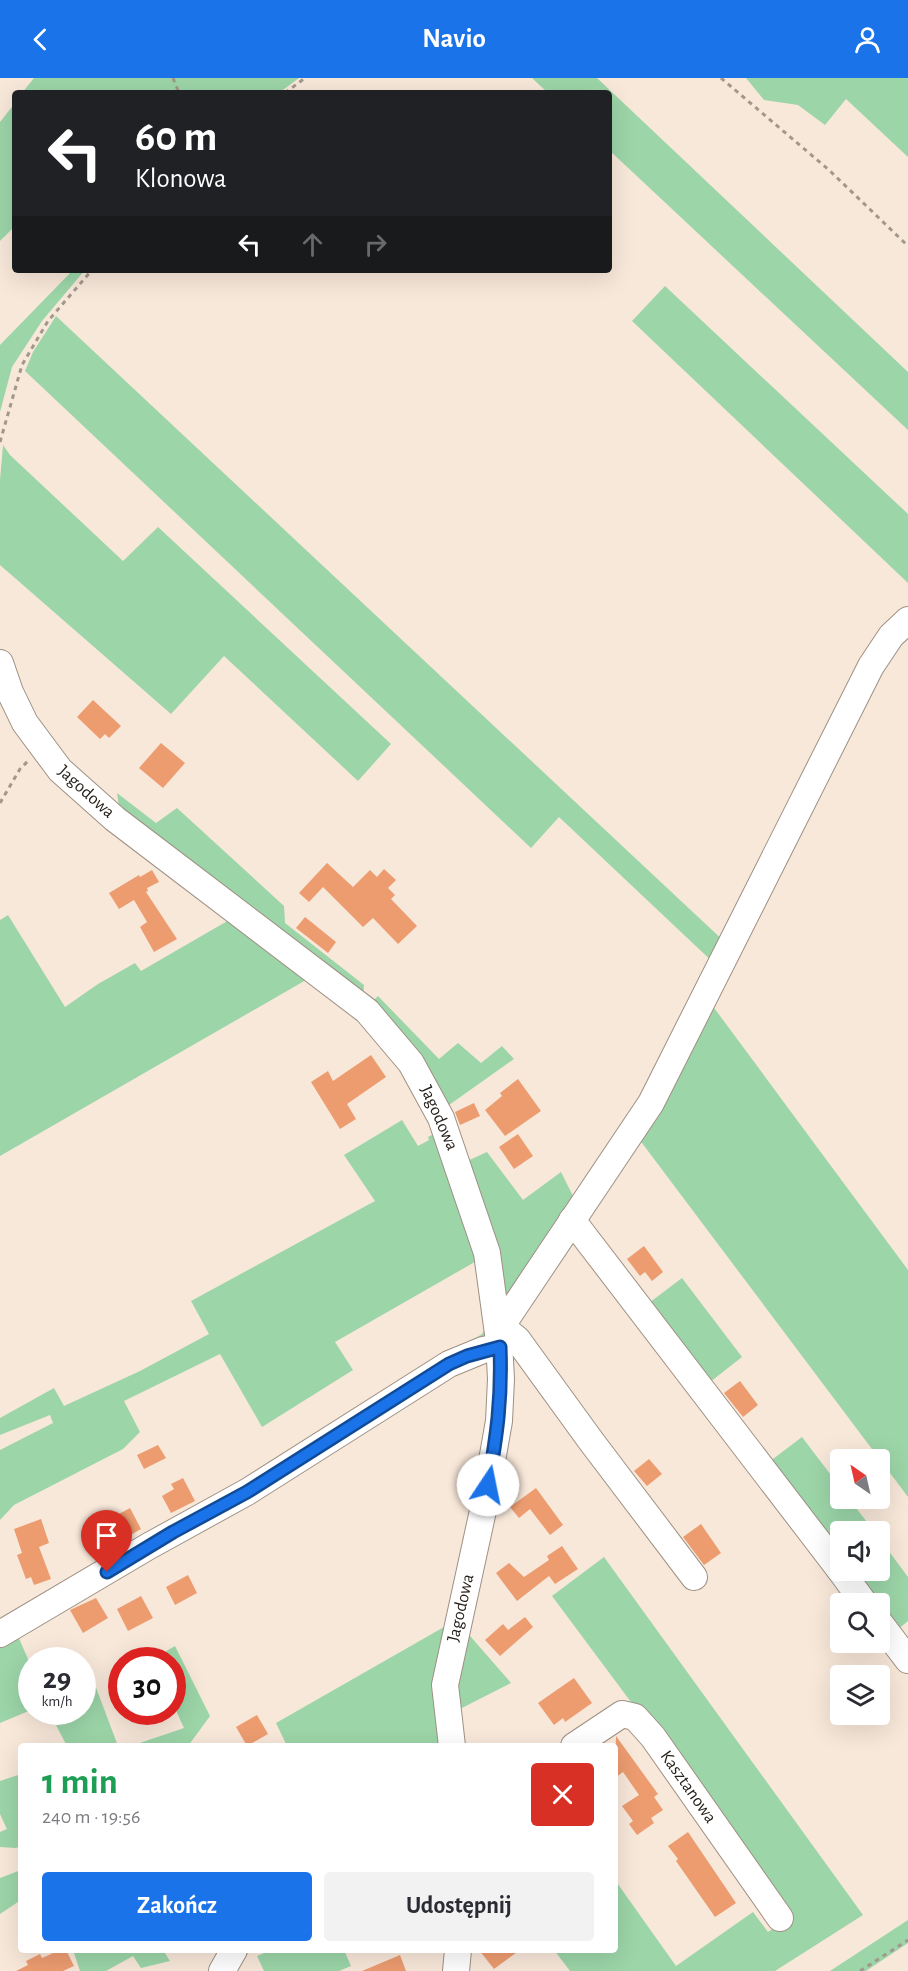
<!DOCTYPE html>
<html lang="pl">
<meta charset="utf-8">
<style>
body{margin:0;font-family:"Alegreya Sans",sans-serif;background:#f2f2f3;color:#2b2b33;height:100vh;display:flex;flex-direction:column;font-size:22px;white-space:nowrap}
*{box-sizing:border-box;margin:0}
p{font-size:20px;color:#7c7c81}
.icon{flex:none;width:33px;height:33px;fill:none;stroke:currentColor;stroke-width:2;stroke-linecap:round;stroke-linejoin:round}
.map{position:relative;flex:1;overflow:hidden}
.panel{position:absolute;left:18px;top:1665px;width:600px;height:210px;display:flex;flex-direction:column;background:#fff;border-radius:6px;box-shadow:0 6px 24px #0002}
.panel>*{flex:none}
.banner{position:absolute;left:12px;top:12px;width:600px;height:183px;border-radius:6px;box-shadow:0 6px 24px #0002;background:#202124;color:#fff;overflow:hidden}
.needle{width:39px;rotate:326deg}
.tools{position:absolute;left:830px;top:1371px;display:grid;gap:12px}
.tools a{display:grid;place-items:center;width:60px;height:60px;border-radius:6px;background:#fff;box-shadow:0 6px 24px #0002;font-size:30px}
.speed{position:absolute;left:18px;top:1569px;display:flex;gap:12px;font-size:30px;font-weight:700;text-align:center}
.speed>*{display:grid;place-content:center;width:78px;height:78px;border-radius:50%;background:#fff;box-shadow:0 6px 24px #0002;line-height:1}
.speed small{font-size:15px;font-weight:400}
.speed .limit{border:9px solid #d22;background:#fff;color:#111}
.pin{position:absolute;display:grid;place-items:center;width:51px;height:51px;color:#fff;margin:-62px -26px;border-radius:50% 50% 50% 0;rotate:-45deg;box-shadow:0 0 6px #0007}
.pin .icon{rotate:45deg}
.me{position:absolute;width:66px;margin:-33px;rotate:11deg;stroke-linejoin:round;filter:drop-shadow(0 0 4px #0008)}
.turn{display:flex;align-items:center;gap:21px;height:126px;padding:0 24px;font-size:27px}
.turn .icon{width:78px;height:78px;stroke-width:2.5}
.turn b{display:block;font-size:42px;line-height:51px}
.lanes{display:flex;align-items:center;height:57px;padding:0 24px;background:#0003;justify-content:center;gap:30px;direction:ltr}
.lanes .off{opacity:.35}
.round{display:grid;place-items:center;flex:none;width:63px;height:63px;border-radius:6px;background:#f2f2f3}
.headline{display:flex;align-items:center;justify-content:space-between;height:102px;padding:0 24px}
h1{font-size:36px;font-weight:700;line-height:45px;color:#1e9e55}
.button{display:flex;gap:12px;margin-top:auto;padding:12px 24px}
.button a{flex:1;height:69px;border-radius:6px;background:#1a73e8;color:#fff;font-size:24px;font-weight:700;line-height:69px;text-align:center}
.button a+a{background:#f2f2f3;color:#2b2b33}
header{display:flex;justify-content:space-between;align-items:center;height:78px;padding:0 24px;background:#1a73e8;color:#fff;font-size:27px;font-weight:700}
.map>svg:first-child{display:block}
</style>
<header><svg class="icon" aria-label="back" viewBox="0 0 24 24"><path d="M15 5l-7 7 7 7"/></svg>Navio<svg class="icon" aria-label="person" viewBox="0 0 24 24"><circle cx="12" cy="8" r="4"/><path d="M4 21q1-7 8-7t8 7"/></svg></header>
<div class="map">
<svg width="908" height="1893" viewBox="0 0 908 1893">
<rect width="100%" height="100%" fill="#f8e8da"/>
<g fill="#9cd5a8">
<path d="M34,0h265l-20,15h-257z"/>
<path d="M532,0h65l311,294v58l-299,-280v-57h-61z"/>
<path d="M746,0h162v79l-62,-58 -21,26 -27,-20 -34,-5z"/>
<path d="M15,25v123l-15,15v-119z"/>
<path d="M73,192h12l-43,51 -30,46 -12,45v-67z"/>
<path d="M665,208l243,228v69l-276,-262z"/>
<path d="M56,238l671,628 -10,22 -158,-149 -28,31 -506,-477 8,-19z"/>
<path d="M3,367l7,10 113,106 35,-34 233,217 -33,37 -134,-125 -53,58 -171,-149v-85z"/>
<path d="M117,715l39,30 21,-15 107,98 1,17 79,62 -1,11 -243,-183z"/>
<path d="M8,837l57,92 33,-23 37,-21 6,8 95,-55 79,59 53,54 -62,-49 -306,176v-236z"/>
<path d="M378,918l61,63 19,-16 23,20 21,-17 12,13 -72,51 -72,-106z"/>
<path d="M709,923l199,269v227l-272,-362z"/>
<path d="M402,1042l16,26 11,-6 -1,-3 13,-7 38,105 8,102 -205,123 200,-126 4,-7 -6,-68 -145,83 18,28 -91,57 -42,-73 -96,47 16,31 -17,17 -109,56 -14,15v-70l53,-27 -3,-8 -50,20v-17l54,-30 10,18 76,-35 69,-37 -18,-33 184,-100 -31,-46z"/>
<path d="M487,1074l36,48 38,-28 17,34 -72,107 -43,-150z"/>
<path d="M682,1200l60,79 -37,29 -60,-80z"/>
<path d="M802,1359l38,50v11l9,1 25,32 -34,1v32l-75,-99z"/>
<path d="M879,1460l29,39v44l-15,12 -14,-18v-11l-9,-1 -25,-32 34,-1z"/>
<path d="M604,1479l259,358 -88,56h-205l-16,-21h61v-70l61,86 77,-54 15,20 20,-14 -131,-181 -105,-141z"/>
<path d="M451,1545l-8,123h-156l-11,-23z"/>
<path d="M464,1551l47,54 -59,30z"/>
<path d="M18,1558l13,30v44l-31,13v-83z"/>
<path d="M175,1568l35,70 -22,30h-57l53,-18 -11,-24 -1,-44h-20l-1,-3h5z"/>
<path d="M89,1591l29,77h-51l-18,-34h33l1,-40z"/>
<path d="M21,1696v72l-5,2 -16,-1v-15l7,-3 -7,-15v-33z"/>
<path d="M21,1792v30l-21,14v-36z"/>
<path d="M908,1842v23l-42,28h-36z"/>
<path d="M73,1872h90l7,11 -29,7 -8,-12 -27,15h-26z"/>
<path d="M271,1872h73l7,16 -12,5h-75l-7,-15z"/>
</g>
<g fill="#ed9c70">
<path d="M93,622l28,26 -12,12 -4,-4 -5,5 -23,-22z"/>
<path d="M161,665l24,20 -22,25 -24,-20z"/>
<path d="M327,785l26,24 17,-17 7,7 7,-8 12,11 -8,8 7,7 -4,4 26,27 -19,18 -25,-26 -10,9 -40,-40 -14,15 -10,-9z"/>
<path d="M152,792l7,12 -12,6 1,3 -2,1 31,47 -23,13 -14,-25 7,-5 -13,-22 -15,9 -10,-16 30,-18 1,2z"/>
<path d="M305,839l31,25 -8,11 -32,-25z"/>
<path d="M371,977l15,22 -39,27 9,15 -16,10 -29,-47 17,-11 5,10z"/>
<path d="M518,1001l23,32 -36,25 -20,-26 17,-14 -2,-3z"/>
<path d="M474,1025l6,13 -20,9 -5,-13z"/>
<path d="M518,1056l15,22 -19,13 -15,-22z"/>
<path d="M644,1168l19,26 -11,9 -7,-9 -5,4 -13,-17z"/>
<path d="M740,1303l18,24 -15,12 -19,-24z"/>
<path d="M158,1367l8,13 -22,11 -7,-14z"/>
<path d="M649,1381l13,15 -15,12 -13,-15z"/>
<path d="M183,1400l12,23 -24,12 -9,-17 12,-7 -3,-5z"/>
<path d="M536,1410l27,37 -13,10 -20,-26 -11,9 -9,-11z"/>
<path d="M130,1430l11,21 -21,12 -12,-21z"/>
<path d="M41,1441l8,24 -10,4 12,32 -17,6 -3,-8 -5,2 -9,-24 5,-2 -8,-24z"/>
<path d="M701,1446l20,29 -17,12 -21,-28z"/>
<path d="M562,1468l16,23 -23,15 -6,-8 -32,25 -21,-28 13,-10 15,14 25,-17 -2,-4z"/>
<path d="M188,1497l9,18 -22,12 -9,-18z"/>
<path d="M141,1518l12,22 -25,13 -11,-22z"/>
<path d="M96,1520l12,20 -25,15 -13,-23z"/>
<path d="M525,1539l8,10 -33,29 -15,-16 18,-16 5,6z"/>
<path d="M574,1600l18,25 -27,19 -2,-4 -9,7 -16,-22z"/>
<path d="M257,1637l11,19 -21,12 -11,-19z"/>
<path d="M616,1658l42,58 -4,3 9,13 -12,8 3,5 -17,12 -8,-11 4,-3 -11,-15 17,-11 -16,-23 -8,6z"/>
<path d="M688,1754l48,71 -21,14 -39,-56 2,-2 -10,-13z"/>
<path d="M60,1872h6l8,16 -11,5h-47l12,-6 -2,-4 14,-7 2,4z"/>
<path d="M479,1872h41l-26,19z"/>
<path d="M400,1877l6,16h-44z"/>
</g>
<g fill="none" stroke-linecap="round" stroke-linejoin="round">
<g stroke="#9e9083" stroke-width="28">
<g id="minor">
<path d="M0,585l10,29 15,31 35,47 55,49 252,192 44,52 30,55 46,135 12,88 2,38 -2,42 -15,85 -39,179 7,61"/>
<path d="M572,1142l268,350"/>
<path d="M501,1248l16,13 74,102 103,136"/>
<path d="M498,1250l9,-10 144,-215 220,-437 20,-30 17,-16"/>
<path d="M840,1492l25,34"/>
<path d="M879,1544l29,38"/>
<path d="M0,1556l149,-88 98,-54 202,-128 34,-14 16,-3"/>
<path d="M574,1668l48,-32 13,3 18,20 127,181"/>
<path d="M222,1893l12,-21"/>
<path d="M456,1893l2,-21"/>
</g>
</g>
<g stroke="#a3978d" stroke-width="3" stroke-dasharray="4.5 4.5" stroke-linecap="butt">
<path d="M173,0l6,15"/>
<path d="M721,0l108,92 79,76"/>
<path d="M285,15l20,-15"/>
<path d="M0,364l22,-77 26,-44 44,-51"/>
<path d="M0,725l20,-34 9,-9"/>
<path d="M860,1893l48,-31"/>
</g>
<use href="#minor" stroke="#fff" stroke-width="26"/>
</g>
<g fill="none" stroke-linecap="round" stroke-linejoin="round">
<g stroke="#114b97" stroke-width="15">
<path id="route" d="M107,1494l66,-40 74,-40 202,-128 18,-8 33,-9c2,52 -3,87 -12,138"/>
</g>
<use href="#route" stroke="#1a73e8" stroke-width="10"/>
</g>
<g text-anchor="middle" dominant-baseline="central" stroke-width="6" stroke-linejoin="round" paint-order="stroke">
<g font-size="18" fill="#26201b" stroke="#fff">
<text transform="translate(86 714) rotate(42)">Jagodowa</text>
<text transform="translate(439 1040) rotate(66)">Jagodowa</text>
<text transform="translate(461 1530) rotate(-77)">Jagodowa</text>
<text transform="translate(688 1709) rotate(55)">Kasztanowa</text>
</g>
</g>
</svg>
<div class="tools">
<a><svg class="needle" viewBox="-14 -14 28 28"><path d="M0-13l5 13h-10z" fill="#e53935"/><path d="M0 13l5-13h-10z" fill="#7c7c81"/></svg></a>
<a><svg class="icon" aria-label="sound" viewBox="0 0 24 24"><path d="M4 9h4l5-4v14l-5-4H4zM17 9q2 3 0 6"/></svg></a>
<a><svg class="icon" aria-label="search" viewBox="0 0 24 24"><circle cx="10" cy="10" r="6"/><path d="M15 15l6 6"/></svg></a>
<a><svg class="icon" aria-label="layers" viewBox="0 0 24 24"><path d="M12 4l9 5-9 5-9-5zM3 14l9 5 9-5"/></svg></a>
</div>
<div class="speed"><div>29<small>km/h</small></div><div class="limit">30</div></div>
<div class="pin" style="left:107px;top:1494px;background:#d93025"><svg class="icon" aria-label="arrive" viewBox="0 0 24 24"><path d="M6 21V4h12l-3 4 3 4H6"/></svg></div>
<svg class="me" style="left:488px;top:1407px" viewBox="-20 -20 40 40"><circle r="19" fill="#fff"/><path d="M0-13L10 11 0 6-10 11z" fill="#1a73e8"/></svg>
<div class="banner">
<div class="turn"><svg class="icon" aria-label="left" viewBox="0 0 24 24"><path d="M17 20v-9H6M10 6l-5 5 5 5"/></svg><div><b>60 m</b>Klonowa</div></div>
<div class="lanes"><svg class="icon" aria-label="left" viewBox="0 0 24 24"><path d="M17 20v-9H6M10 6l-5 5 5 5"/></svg><svg class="icon off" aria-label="ahead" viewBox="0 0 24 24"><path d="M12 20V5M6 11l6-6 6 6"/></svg><svg class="icon off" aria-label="right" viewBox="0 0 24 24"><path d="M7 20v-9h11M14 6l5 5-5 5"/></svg></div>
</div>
<section class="panel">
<div class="headline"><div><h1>1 min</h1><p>240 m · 19:56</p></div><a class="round" style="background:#d93025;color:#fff"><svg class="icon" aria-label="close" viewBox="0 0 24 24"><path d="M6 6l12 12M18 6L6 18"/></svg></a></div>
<div class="button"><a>Zakończ</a><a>Udostępnij</a></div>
</section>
</div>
